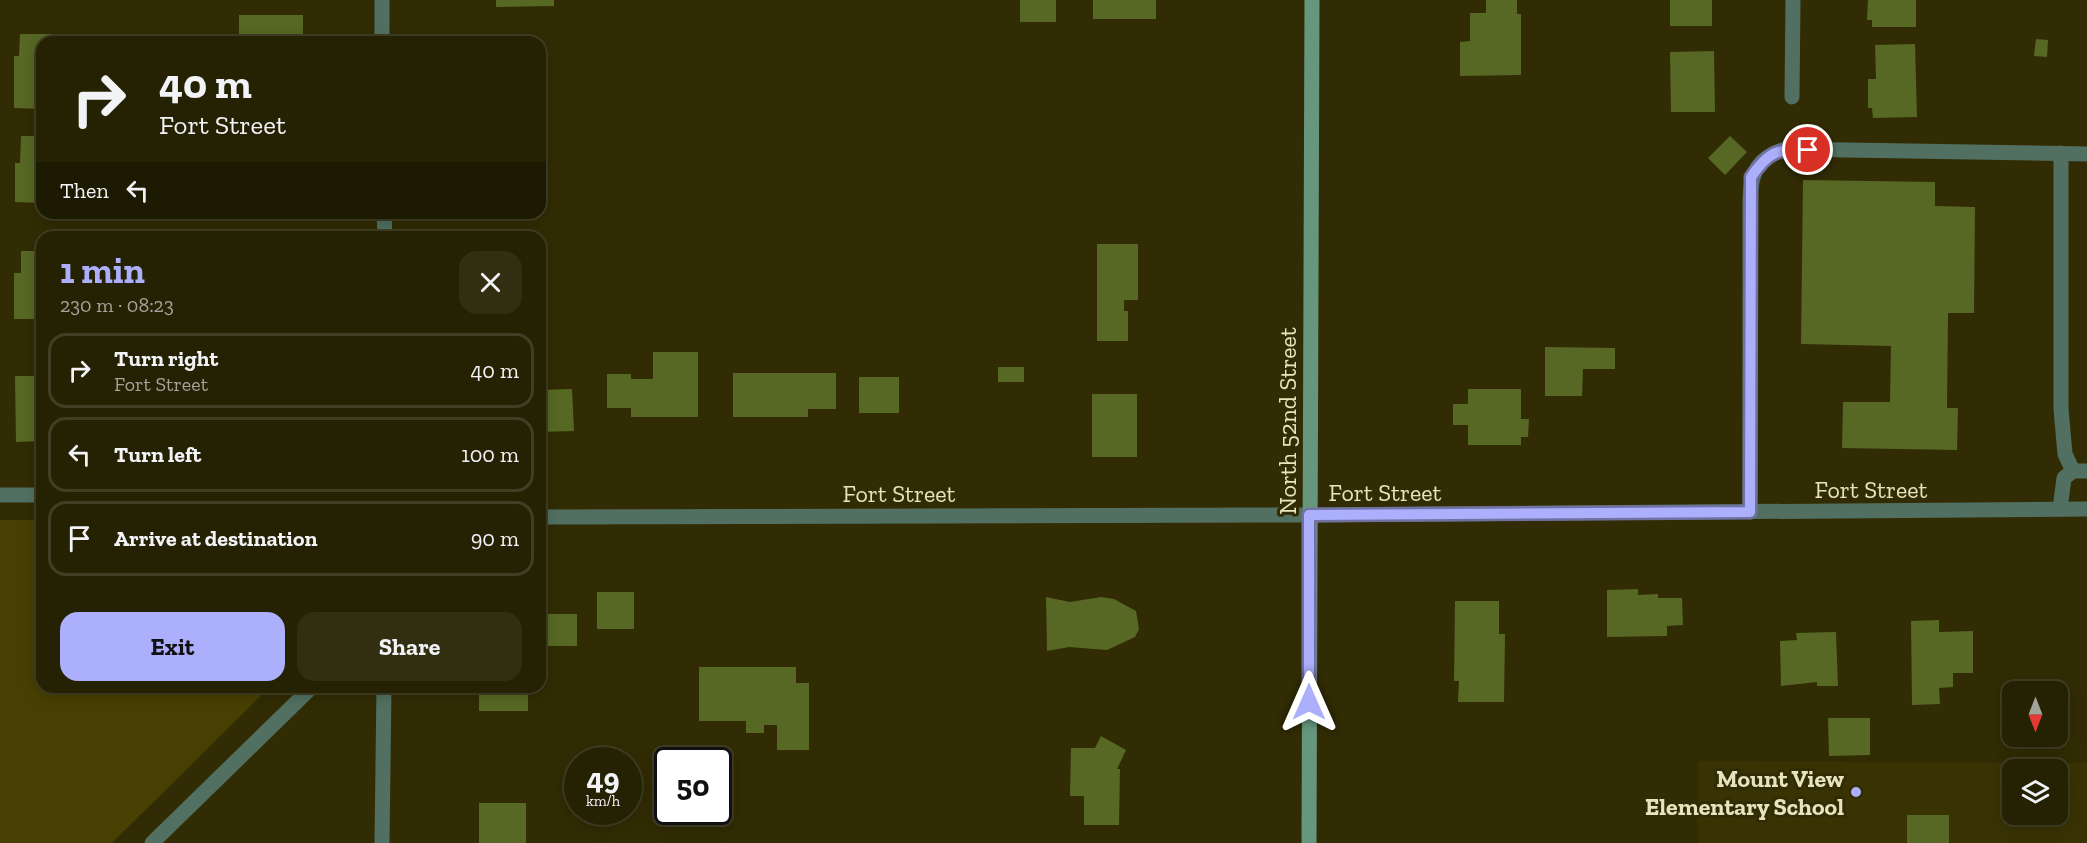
<!DOCTYPE html>
<meta charset="utf-8">
<style>
body{margin:0;font-family:"Zilla Slab",serif;background:#312e12;color:#f1f3f6;height:100vh;display:flex;flex-direction:column;font-size:22px;white-space:nowrap}
*{box-sizing:border-box;margin:0}
p{font-size:20px;color:#a3a39a}
.icon{flex:none;width:33px;height:33px;fill:none;stroke:currentColor;stroke-width:2;stroke-linecap:round;stroke-linejoin:round}
.map{position:relative;flex:1;overflow:hidden}
.sheet{position:absolute;left:36px;top:231px;width:510px;height:462px;display:flex;flex-direction:column;background:#252103;border-radius:18px;box-shadow:0 3px 15px #0003,0 0 0 2px #423e25}
.sheet>*{flex:none}
.hud{position:absolute;left:36px;top:36px;width:510px;height:183px;border-radius:18px;box-shadow:0 3px 15px #0003,0 0 0 2px #423e25;background:#252103;color:#f1f3f6;overflow:hidden}
.needle{width:39px;rotate:180deg}
.tools{position:absolute;left:2002px;top:681px;display:grid;gap:12px}
.tools a{display:grid;place-items:center;width:66px;height:66px;border-radius:12px;background:#252103;box-shadow:0 3px 15px #0003,0 0 0 2px #423e25;font-size:30px}
.speed{position:absolute;left:564px;top:747px;display:flex;gap:12px;font-size:30px;font-weight:700;text-align:center}
.speed>*{display:grid;place-content:center;width:78px;height:78px;border-radius:50%;background:#252103;box-shadow:0 3px 15px #0003,0 0 0 2px #423e25;line-height:1}
.speed small{font-size:15px;font-weight:400}
.speed .limit{border:3px solid #111;border-radius:9px;background:#fff;color:#111}
.pin{position:absolute;display:grid;place-items:center;width:51px;height:51px;color:#fff;margin:-26px;border:3px solid #fff;border-radius:50%;box-shadow:0 2px 6px #0007}
.me{position:absolute;width:66px;margin:-33px;rotate:0deg;stroke-linejoin:round;filter:drop-shadow(0 0 4px #0008)}
.turn{display:flex;align-items:center;gap:21px;height:126px;padding:0 24px;font-size:27px}
.turn .icon{width:78px;height:78px;stroke-width:2.5}
.turn b{display:block;font-size:42px;line-height:51px}
.then{display:flex;align-items:center;height:57px;padding:0 24px;background:#0003;gap:12px;font-size:22px}
.round{display:grid;place-items:center;flex:none;width:63px;height:63px;border-radius:18px;background:#312e12}
.head{display:flex;align-items:center;justify-content:space-between;height:102px;padding:0 24px}
h1{font-size:36px;font-weight:700;line-height:45px;color:#acaffb}
.action{display:flex;gap:12px;margin-top:auto;padding:12px 24px}
.action a{flex:1;height:69px;border-radius:18px;background:#acaffb;color:#111;font-size:24px;font-weight:700;line-height:69px;text-align:center}
.action a+a{background:#312e12;color:#f1f3f6}
ul{padding:0;list-style:none}
li{display:flex;align-items:center;gap:18px;height:75px;margin:0 12px 9px;padding:0 12px;border:3px solid #423e25;border-radius:18px}
li div{flex:1}
li b{display:block;font-size:22px}
li em{font-style:normal}
.map>svg:first-child{display:block}
</style>
<div class="map">
<svg width="2087" height="843" viewBox="0 0 2087 843">
<rect width="100%" height="100%" fill="#312c04"/>
<path fill="#393304" fill-rule="evenodd" d="M1698,761l389,2v80h-389zM2013,770h45v44h-45z"/>
<path fill="#474002" d="M0,520h42v167h228l-158,156h-112z"/>
<g fill="#576824">
<path d="M496,0h58v6l-58,1z"/>
<rect x="1020" y="0" width="36" height="22"/>
<rect x="1093" y="0" width="63" height="19"/>
<path d="M1486,0h31v14h4v61l-61,1v-34l10,-1v-28h16z"/>
<rect x="1670" y="0" width="42" height="26"/>
<path d="M1868,0h48v27h-44v-7h-5z"/>
<rect x="239" y="15" width="64" height="27"/>
<path d="M20,34h39v8h-17v67l-28,-1v-52h5z"/>
<path d="M2036,39l12,1 -1,17 -13,-1z"/>
<path d="M1915,44l2,73 -44,1 -1,-10h-4v-29h8l-1,-34z"/>
<path d="M1714,51l1,61h-44l-1,-60z"/>
<path d="M21,136h21v67l-27,-1v-39h5z"/>
<path d="M1730,136l17,16 -22,23 -17,-17z"/>
<path d="M1803,180l132,2v24l40,1 -1,106h-26l-1,95h11l-1,42 -115,-2 1,-46h47l1,-56 -90,-2z"/>
<rect x="252" y="213" width="51" height="4"/>
<path d="M1097,244h41v56h-14v11h4v30h-31z"/>
<path d="M21,251h21v68h-28v-46h7z"/>
<path d="M1545,347l70,1v21h-32l-1,27h-37z"/>
<path d="M653,352h45v65h-67v-9h-24v-34h24v5h22z"/>
<rect x="998" y="367" width="26" height="15"/>
<path d="M733,373h103v36h-28v8h-75z"/>
<path d="M15,376h27v65l-26,1z"/>
<rect x="859" y="377" width="40" height="36"/>
<path d="M572,389l2,42 -34,1v-42z"/>
<path d="M1468,389h53v30h8l-1,18h-7v8h-53v-20h-15v-21h15z"/>
<rect x="1092" y="394" width="45" height="63"/>
<path d="M1638,589v6l20,-1v4h24l1,27 -16,1v10l-60,1v-47z"/>
<rect x="597" y="592" width="37" height="37"/>
<path d="M1046,597l24,5 31,-5 13,2 22,12 3,18 -4,8 -28,13 -38,-3 -22,4z"/>
<path d="M1455,601h44v33h6l-1,68h-46l1,-21h-5z"/>
<path d="M541,614h36v32h-37z"/>
<path d="M1939,620v12l34,-1v42h-20v14l-14,1 1,16 -28,1 -1,-84z"/>
<path d="M1836,632l2,54h-21v-4l-36,4 -1,-45 17,-1 -1,-7z"/>
<path d="M699,667h97v16h13v67h-32v-25h-13v8h-18v-12h-47z"/>
<rect x="479" y="687" width="49" height="24"/>
<path d="M1828,718h42v37l-41,1z"/>
<path d="M1101,736l25,14 -9,19h3l-1,56h-35v-29h-14l1,-48h24z"/>
<rect x="479" y="803" width="47" height="40"/>
<rect x="1907" y="815" width="42" height="28"/>
</g>
<g fill="none" stroke-linecap="round" stroke-linejoin="round">
<g stroke="#527061" stroke-width="15">
<path d="M2061,153v256l4,45 8,17"/>
<path d="M2060,509l4,-31 9,-7h14"/>
<path d="M1750,512v-315c2,-27 8,-39 35,-48l302,5"/>
</g>
<g stroke="#527061" stroke-width="15">
<path d="M382,0v42"/>
<path d="M1792,97l1,-97"/>
<path d="M384,213l1,24"/>
<path d="M0,495h42"/>
<path d="M540,517l769,-2 778,-6"/>
<path d="M152,843l160,-156"/>
<path d="M382,843l2,-156"/>
</g>
<path stroke="#66977e" stroke-width="15" d="M1309,843l3,-843"/>
</g>
<g fill="none" stroke-linecap="round" stroke-linejoin="round">
<g stroke="#7072a3" stroke-width="15">
<path id="route" d="M1309,702v-187l441,-3 1,-335c18,-26 26,-28 57,-27"/>
</g>
<use href="#route" stroke="#acaffb" stroke-width="10"/>
</g>
<circle fill="#acaffb" stroke="#312c04" stroke-width="2" cx="1856" cy="792" r="6"/>
<g text-anchor="middle" dominant-baseline="central" stroke-width="6" stroke-linejoin="round" paint-order="stroke">
<g font-size="24" fill="#e7e3bf" stroke="#312c04">
<text transform="translate(1287 421) rotate(-90)">North 52nd Street</text>
<text x="1871" y="489">Fort Street</text>
<text x="1385" y="492">Fort Street</text>
<text x="899" y="493">Fort Street</text>
</g>
<g font-size="24" font-weight="bold" fill="#e7e3bf" stroke="#312c04" text-anchor="end">
<text x="1844" y="778">Mount View<tspan x="1844" dy="28">Elementary School</tspan></text>
</g>
</g>
</svg>
<div class="tools">
<a><svg class="needle" viewBox="-14 -14 28 28"><path d="M0-13l5 13h-10z" fill="#e53935"/><path d="M0 13l5-13h-10z" fill="#a3a39a"/></svg></a>
<a><svg class="icon" aria-label="layers" viewBox="0 0 24 24"><path d="M12 4l9 5-9 5-9-5zM3 14l9 5 9-5"/></svg></a>
</div>
<div class="speed"><div>49<small>km/h</small></div><div class="limit">50</div></div>
<div class="pin" style="left:1808px;top:150px;background:#d93025"><svg class="icon" aria-label="arrive" viewBox="0 0 24 24"><path d="M6 21V4h12l-3 4 3 4H6"/></svg></div>
<svg class="me" style="left:1309px;top:702px" viewBox="-20 -20 40 40"><path d="M0-17L14 15 0 8-14 15z" fill="#acaffb" stroke="#fff" stroke-width="4"/></svg>
<div class="hud">
<div class="turn"><svg class="icon" aria-label="right" viewBox="0 0 24 24"><path d="M7 20v-9h11M14 6l5 5-5 5"/></svg><div><b>40 m</b>Fort Street</div></div>
<div class="then">Then<svg class="icon" aria-label="left" viewBox="0 0 24 24"><path d="M17 20v-9H6M10 6l-5 5 5 5"/></svg></div>
</div>
<section class="sheet">
<div class="head"><div><h1>1 min</h1><p>230 m · 08:23</p></div><a class="round"><svg class="icon" aria-label="close" viewBox="0 0 24 24"><path d="M6 6l12 12M18 6L6 18"/></svg></a></div>
<ul>
<li><svg class="icon" aria-label="right" viewBox="0 0 24 24"><path d="M7 20v-9h11M14 6l5 5-5 5"/></svg><div><b>Turn right</b><p>Fort Street</p></div><em>40 m</em></li>
<li><svg class="icon" aria-label="left" viewBox="0 0 24 24"><path d="M17 20v-9H6M10 6l-5 5 5 5"/></svg><div><b>Turn left</b></div><em>100 m</em></li>
<li><svg class="icon" aria-label="arrive" viewBox="0 0 24 24"><path d="M6 21V4h12l-3 4 3 4H6"/></svg><div><b>Arrive at destination</b></div><em>90 m</em></li>
</ul>
<div class="action"><a>Exit</a><a>Share</a></div>
</section>
</div>
